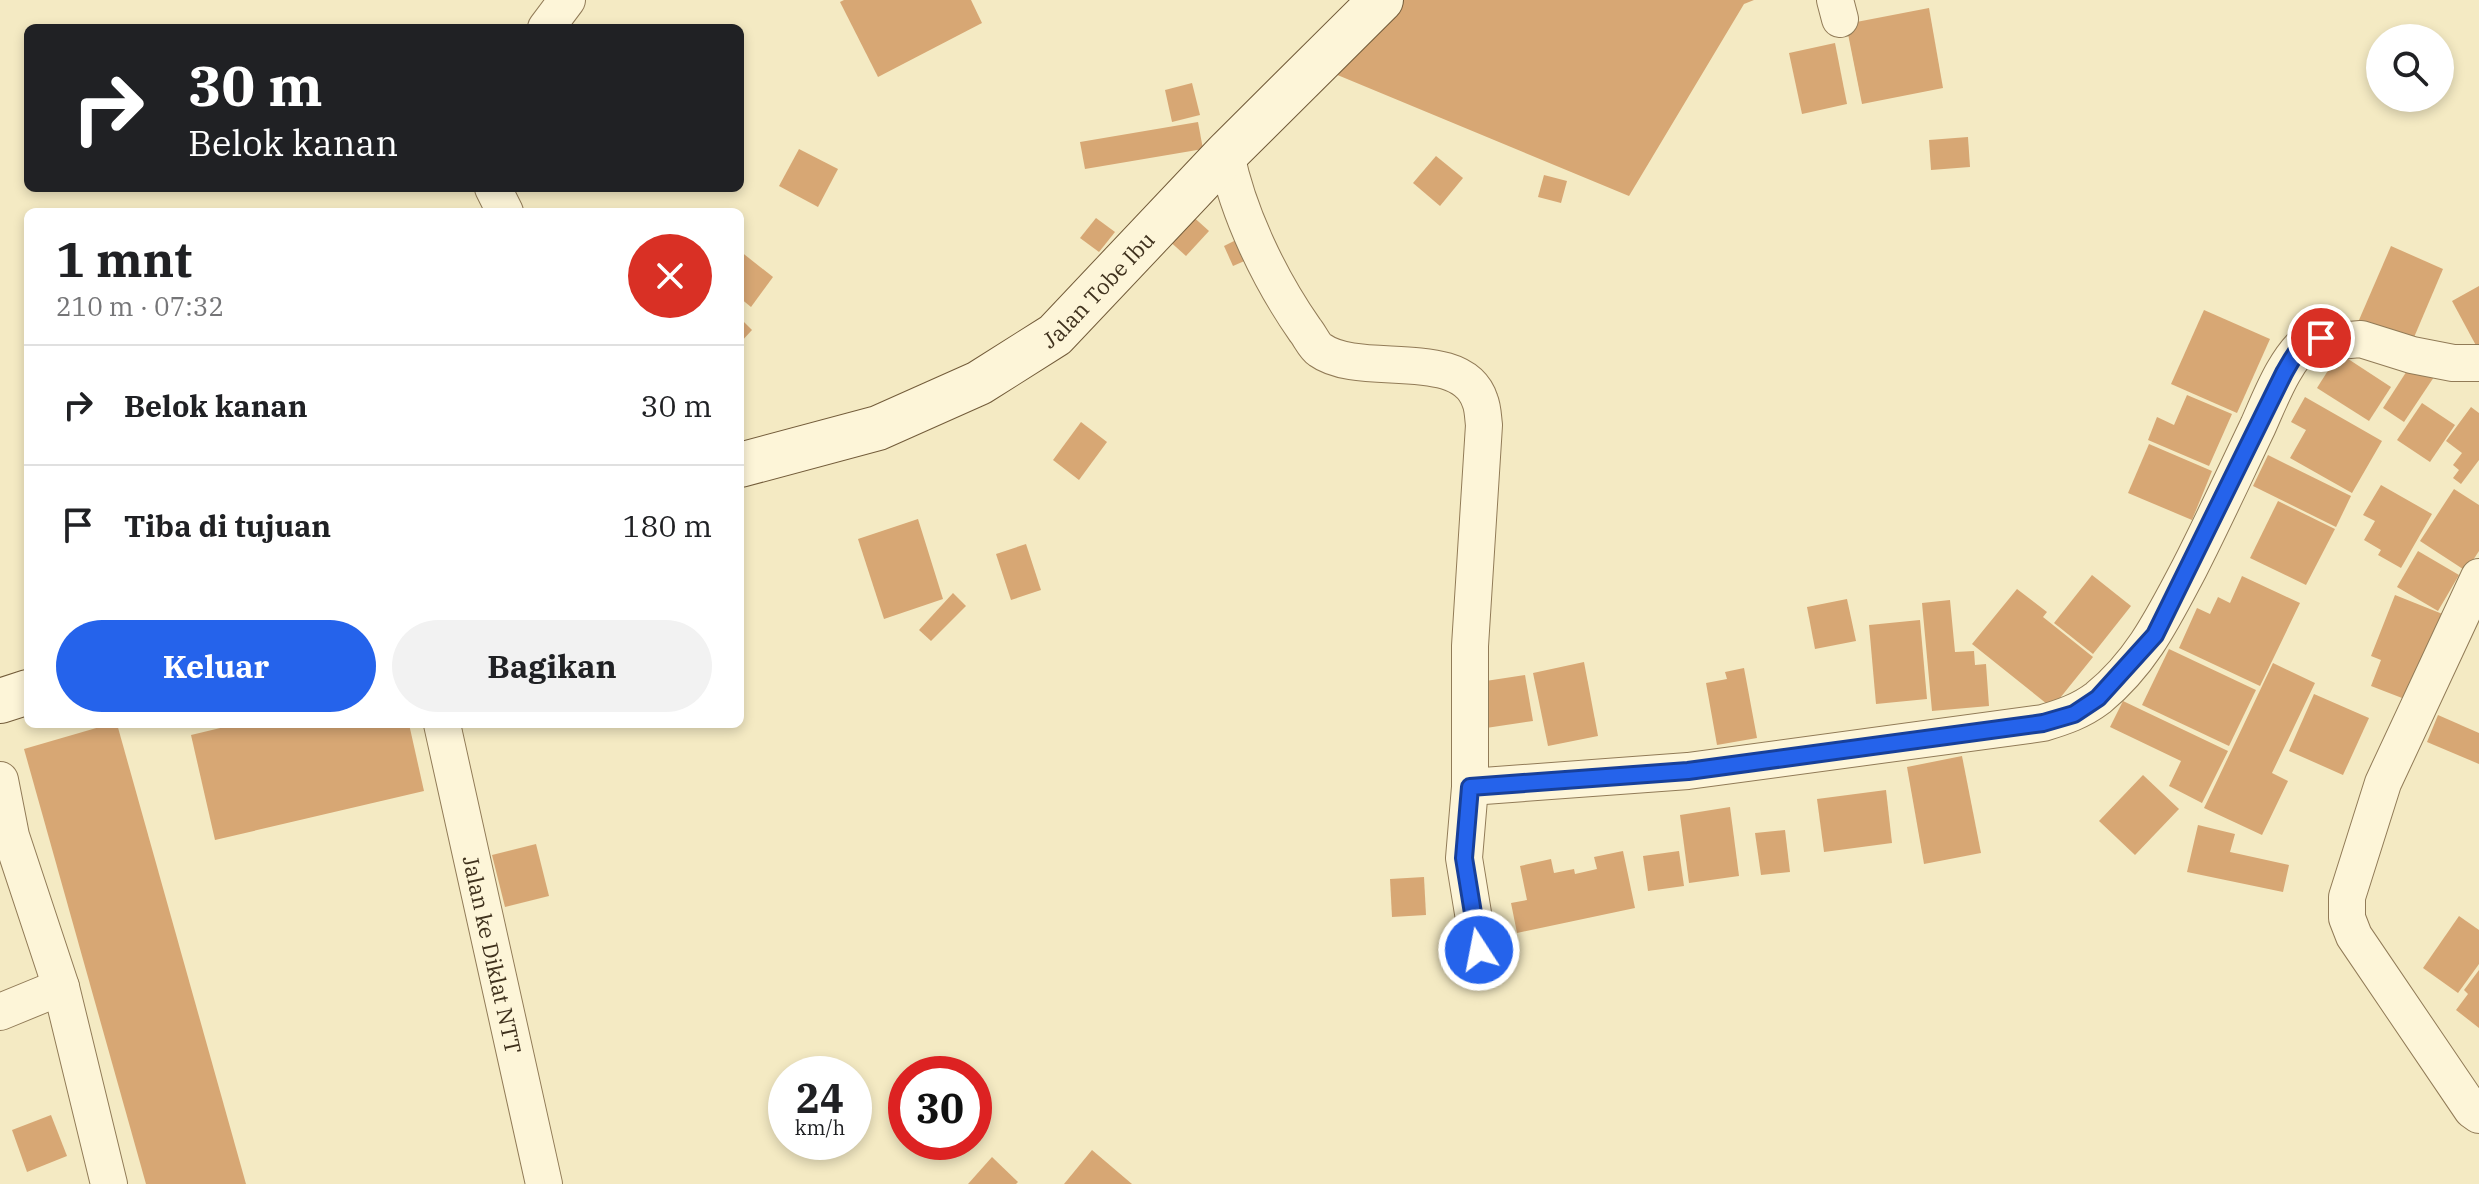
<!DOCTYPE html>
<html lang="id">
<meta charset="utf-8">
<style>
body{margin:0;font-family:"IBM Plex Serif",serif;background:#f2f2f2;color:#202124;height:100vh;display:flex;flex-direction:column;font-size:30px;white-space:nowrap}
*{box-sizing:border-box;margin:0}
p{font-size:26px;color:#757577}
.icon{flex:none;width:44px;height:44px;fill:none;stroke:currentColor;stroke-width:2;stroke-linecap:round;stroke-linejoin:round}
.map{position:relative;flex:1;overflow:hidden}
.sheet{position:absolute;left:24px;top:208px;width:720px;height:520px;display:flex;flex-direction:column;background:#fff;border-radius:12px;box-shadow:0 4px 12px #0003}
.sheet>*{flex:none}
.top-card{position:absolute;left:24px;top:24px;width:720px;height:168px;border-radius:12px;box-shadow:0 4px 12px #0003;background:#202124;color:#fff;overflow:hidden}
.controls{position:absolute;left:2366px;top:24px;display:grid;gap:16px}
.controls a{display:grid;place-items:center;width:88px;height:88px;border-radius:50%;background:#fff;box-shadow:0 4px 12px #0003;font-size:40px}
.speed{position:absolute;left:768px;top:1056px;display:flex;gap:16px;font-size:40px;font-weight:700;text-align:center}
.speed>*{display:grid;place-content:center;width:104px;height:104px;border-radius:50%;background:#fff;box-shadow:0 4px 12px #0003;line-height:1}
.speed small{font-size:20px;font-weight:400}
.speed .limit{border:12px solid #d22;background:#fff;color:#111}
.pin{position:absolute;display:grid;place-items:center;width:68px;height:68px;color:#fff;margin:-34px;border:4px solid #fff;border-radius:50%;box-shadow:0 2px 8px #0007}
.me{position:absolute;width:88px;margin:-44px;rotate:349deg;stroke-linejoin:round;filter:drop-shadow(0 0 6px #0008)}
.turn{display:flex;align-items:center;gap:28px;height:168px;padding:0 32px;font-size:36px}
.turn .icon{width:104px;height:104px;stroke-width:2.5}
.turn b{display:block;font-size:56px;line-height:68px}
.round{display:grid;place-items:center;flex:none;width:84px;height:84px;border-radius:42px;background:#f2f2f2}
.overview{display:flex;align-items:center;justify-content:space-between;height:136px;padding:0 32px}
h1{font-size:48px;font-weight:700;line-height:60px}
.button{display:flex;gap:16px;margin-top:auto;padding:16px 32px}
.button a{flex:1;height:92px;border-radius:48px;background:#2563eb;color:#fff;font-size:32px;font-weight:700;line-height:92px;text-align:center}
.button a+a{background:#f2f2f2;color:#202124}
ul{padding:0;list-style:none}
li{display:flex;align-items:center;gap:24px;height:120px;padding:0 32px;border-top:2px solid #e0e0e0}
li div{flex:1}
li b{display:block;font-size:30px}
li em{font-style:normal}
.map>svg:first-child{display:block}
</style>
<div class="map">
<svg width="2479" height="1184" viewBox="0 0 2479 1184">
<rect width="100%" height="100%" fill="#f4eac3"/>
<g fill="#d7a774">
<path d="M844,0h127l11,23 -104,54 -38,-75z"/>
<path d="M1391,0h363l-10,4 -115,192 -306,-127z"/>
<path d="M1929,8l14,80 -81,16 -16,-80z"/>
<path d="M1835,43l12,61 -45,10 -13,-61z"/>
<path d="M1192,83l8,32 -28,7 -7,-32z"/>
<path d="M1198,122l5,27 -118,20 -5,-27z"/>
<path d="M1968,137l2,30 -39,3 -2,-30z"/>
<path d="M799,149l39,20 -20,38 -39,-21z"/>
<path d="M1436,156l27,22 -23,28 -27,-23z"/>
<path d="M1544,175l23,6 -6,22 -23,-6z"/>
<path d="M1189,213l20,18 -23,25 -20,-18z"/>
<path d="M1096,218l19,14 -16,20 -19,-14z"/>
<path d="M1240,238l9,21 -16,7 -9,-20z"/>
<path d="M2391,246l52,23 -31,73 -53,-22z"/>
<path d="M740,251l33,26 -22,30 -11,-9z"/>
<path d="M2479,286v65l-27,-50z"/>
<path d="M2204,310l66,29 -33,74 -66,-29z"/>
<path d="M740,318l12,12 -12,13z"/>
<path d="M2339,353l52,34 -22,34 -52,-33z"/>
<path d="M2412,363l22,14 -30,45 -21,-14z"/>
<path d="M2187,395l45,19 -23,52 -61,-26 9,-23 17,8z"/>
<path d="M2305,397l77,44 -30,52 -62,-35 16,-28 -15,-8z"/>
<path d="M2422,403l33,22 -25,37 -33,-22z"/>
<path d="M2471,407l8,6v47l-18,24 -8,-6 6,-8 -6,-5 9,-12 -16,-12z"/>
<path d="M1081,422l26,20 -28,38 -26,-20z"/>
<path d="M2149,444l63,27 -20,49 -64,-27z"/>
<path d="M2268,455l83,41 -15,31 -83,-41z"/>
<path d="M2381,485l51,29 -31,54 -23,-13 3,-5 -17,-10 11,-19 -12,-6z"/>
<path d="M2454,489l25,16v46l-13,20 -46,-30z"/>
<path d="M2278,501l57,28 -29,56 -56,-27z"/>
<path d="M918,519l25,80 -59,20 -26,-80z"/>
<path d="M1026,544l15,46 -30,10 -15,-46z"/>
<path d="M2418,551l41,24 -21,36 -41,-24z"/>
<path d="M2092,575l39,31 -38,48 -39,-31z"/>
<path d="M2242,576l58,27 -40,83 -81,-38 18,-40 13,6 8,-17 12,6z"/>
<path d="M2017,589l30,23 -4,5 50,40 -41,51 -80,-64z"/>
<path d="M953,593l13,13 -35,35 -12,-11z"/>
<path d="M2395,595l55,22 -35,86 -44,-17 10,-26 -10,-4z"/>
<path d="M1847,599l9,42 -41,8 -8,-42z"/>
<path d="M1950,600l5,52 19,-1 1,14 11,-1 3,42 -57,5 -10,-108z"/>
<path d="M1920,620l7,79 -51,5 -7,-79z"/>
<path d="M2169,649l87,41 -27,56 -87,-41z"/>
<path d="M1584,662l14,74 -50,10 -15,-73z"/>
<path d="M2273,663l42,20 -43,90 16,8 -26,54 -58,-27z"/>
<path d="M1744,668l13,70 -40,7 -11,-62 21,-4 -2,-7z"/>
<path d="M1525,675l8,46 -47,7 -7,-46z"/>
<path d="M2314,694l55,24 -26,57 -54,-24z"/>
<path d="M2123,701l105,50 -26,52 -33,-17 12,-25 -71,-34z"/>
<path d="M2438,715l41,18v31l-52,-22z"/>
<path d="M110,724h7l129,460h-100l-122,-435z"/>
<path d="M237,724h172l15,67 -209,49 -24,-105z"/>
<path d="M1962,756l19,97 -57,11 -17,-97z"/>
<path d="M2143,775l36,34 -44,46 -36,-34z"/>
<path d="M1886,790l6,53 -68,9 -7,-53z"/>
<path d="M1730,807l9,69 -50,7 -9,-68z"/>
<path d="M2198,825l37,9 -5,18 59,13 -6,27 -96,-20z"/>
<path d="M1785,830l5,42 -29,3 -6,-42z"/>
<path d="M536,844l13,52 -44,11 -13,-52z"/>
<path d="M1623,851l12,57 -118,25 -6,-30 16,-3 -7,-34 31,-7 3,14 20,-4 1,5 22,-5 -3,-12z"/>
<path d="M1679,851l5,35 -36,5 -5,-35z"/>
<path d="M1424,877l2,38 -34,2 -2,-38z"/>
<path d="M2459,916l20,14v34l-21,29 -35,-25z"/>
<path d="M2479,970v58l-23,-18 12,-16 -4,-4z"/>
<path d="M51,1115l16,41 -40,16 -15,-42z"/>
<path d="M1092,1150l40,34h-68z"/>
<path d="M992,1157l26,25 -2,2h-48z"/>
</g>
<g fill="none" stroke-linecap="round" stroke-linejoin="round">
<g stroke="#917b57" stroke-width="38">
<g id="street">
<path d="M1835,0l5,19"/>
<path d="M546,28l21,-28"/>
<path d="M1226,154c12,60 44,126 79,176 5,6 9,16 15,20 40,29 142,-5 160,51 3,7 3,17 4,24l-14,221v141l-6,71 15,92"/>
<path d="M493,188l12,24"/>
<path d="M2479,577l-96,206 -36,114v21l7,18 118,174 7,5"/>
<path id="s1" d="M442,724l102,460"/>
<path d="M0,780l11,56 50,151 48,197"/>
<path d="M1470,787l218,-16 355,-48c20,-6 38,-12 55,-25 44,-36 65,-80 91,-129 24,-47 46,-95 69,-143 13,-29 27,-68 53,-88l27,3 23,-2 51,16 41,8h26"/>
<path d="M0,1012l61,-25"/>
</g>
</g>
<g stroke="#735c3a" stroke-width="46">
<g id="secondary">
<path id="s2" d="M740,465l138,-37 101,-45 76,-48 171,-181 155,-154"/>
<path d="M0,701l28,-9"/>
</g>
</g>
<use href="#street" stroke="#fdf5d8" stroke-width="36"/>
<use href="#secondary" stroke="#fdf5d8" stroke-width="44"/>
</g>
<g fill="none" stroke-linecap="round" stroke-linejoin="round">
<g stroke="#184099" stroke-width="20">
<path id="route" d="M1479,950l-15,-92 6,-71 218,-16 355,-48 31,-9 24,-16 57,-63 129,-262c9,-15 17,-35 37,-35"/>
</g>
<use href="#route" stroke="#2563eb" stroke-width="14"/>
</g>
<g text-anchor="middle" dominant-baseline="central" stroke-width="6" stroke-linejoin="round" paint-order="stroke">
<g font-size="22" fill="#3f311d" stroke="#faf3d4">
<text stroke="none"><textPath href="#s2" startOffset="406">Jalan Tobe Ibu</textPath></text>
<text stroke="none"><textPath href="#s1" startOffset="236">Jalan ke Diklat NTT</textPath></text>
</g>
</g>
</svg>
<div class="controls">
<a><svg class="icon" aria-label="search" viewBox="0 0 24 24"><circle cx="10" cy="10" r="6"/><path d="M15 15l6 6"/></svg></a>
</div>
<div class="speed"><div>24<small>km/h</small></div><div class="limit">30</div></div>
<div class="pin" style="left:2321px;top:338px;background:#d93025"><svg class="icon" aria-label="arrive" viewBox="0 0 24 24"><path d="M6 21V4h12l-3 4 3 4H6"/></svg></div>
<svg class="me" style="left:1479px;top:950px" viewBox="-20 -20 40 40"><circle r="17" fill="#2563eb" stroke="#fff" stroke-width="3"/><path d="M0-11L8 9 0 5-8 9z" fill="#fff"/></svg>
<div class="top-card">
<div class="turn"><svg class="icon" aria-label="right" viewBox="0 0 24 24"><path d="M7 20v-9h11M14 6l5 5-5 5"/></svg><div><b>30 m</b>Belok kanan</div></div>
</div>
<section class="sheet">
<div class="overview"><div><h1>1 mnt</h1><p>210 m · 07:32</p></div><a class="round" style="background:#d93025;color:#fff"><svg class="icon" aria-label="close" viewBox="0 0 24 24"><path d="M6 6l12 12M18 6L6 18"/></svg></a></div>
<ul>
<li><svg class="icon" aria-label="right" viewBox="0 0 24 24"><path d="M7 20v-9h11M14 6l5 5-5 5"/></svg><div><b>Belok kanan</b></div><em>30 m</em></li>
<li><svg class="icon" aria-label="arrive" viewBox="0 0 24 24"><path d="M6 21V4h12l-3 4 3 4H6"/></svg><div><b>Tiba di tujuan</b></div><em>180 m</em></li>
</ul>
<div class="button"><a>Keluar</a><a>Bagikan</a></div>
</section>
</div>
